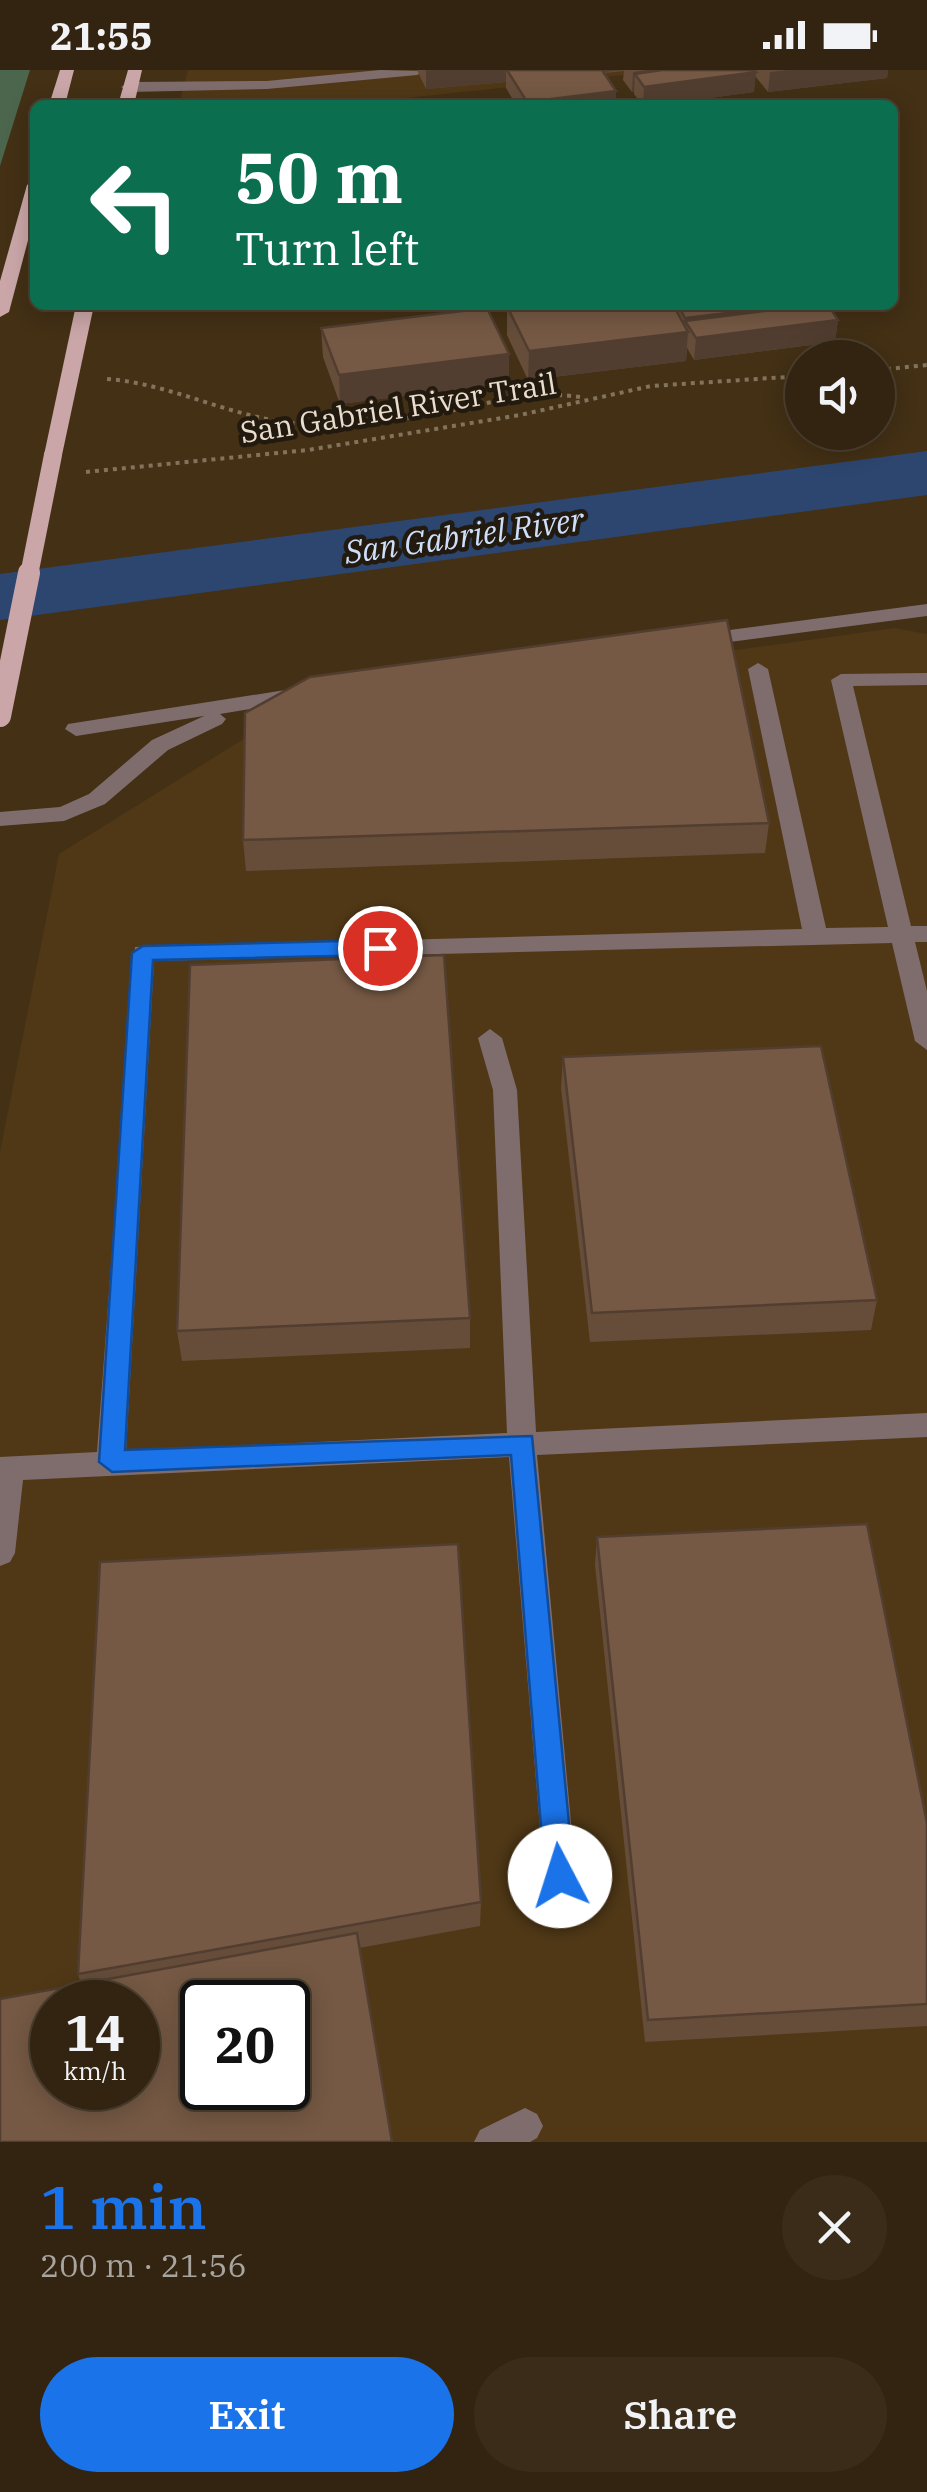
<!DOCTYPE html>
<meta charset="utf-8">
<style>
body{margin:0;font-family:"IBM Plex Serif",serif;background:#3a2c19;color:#f1f3f6;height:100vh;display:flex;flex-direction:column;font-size:38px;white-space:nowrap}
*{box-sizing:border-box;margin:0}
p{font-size:32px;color:#a8a49f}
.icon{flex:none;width:55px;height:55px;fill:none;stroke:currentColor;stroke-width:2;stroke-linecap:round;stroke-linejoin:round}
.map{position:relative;height:2072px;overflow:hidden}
.panel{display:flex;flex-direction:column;background:#322410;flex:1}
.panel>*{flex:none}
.hud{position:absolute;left:30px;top:30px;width:868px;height:210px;border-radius:15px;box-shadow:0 5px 25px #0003,0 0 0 2px #4d4130;background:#0b6e4f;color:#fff;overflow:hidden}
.buttons{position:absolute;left:785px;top:270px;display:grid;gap:20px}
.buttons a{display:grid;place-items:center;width:110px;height:110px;border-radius:50%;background:#322410;box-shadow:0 5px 25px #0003,0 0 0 2px #4d4130;font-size:50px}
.speed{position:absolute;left:30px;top:1910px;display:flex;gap:20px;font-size:50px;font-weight:700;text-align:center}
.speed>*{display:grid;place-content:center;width:130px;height:130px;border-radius:50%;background:#322410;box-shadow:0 5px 25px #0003,0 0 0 2px #4d4130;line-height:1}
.speed small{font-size:25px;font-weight:400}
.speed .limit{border:5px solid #111;border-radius:15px;background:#fff;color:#111}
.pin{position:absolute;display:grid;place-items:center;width:85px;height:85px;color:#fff;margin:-42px;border:5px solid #fff;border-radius:50%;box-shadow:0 2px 10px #0007}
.me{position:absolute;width:110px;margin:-55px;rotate:355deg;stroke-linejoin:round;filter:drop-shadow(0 0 8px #0008)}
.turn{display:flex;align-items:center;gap:35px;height:210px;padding:0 40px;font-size:45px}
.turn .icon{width:130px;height:130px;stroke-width:2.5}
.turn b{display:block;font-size:70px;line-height:85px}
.round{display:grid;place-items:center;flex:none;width:105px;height:105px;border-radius:52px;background:#3a2c19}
.headline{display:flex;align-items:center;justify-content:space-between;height:170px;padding:0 40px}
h1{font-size:60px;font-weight:600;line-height:75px;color:#1a73e8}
.action{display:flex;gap:20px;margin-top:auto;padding:20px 40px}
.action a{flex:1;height:115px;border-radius:60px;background:#1a73e8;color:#fff;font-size:40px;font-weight:600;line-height:115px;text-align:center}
.action a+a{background:#3a2c19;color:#f1f3f6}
.status{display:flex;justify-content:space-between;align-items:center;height:70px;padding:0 50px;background:#322410;direction:ltr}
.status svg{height:28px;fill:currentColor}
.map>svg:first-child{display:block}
</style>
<div class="status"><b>21:55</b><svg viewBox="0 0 49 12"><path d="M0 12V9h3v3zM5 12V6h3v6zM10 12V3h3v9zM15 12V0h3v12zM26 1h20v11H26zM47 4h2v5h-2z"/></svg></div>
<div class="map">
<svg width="927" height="2072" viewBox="0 0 927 2072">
<rect width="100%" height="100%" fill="#433015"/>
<g fill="#503816" fill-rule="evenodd">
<path d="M188,0h482l-331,35h-121l-38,-4z"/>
<path d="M895,558l32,6v1508h-927v-990l59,-298 228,-142zM52,1932h86v86h-86zM202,1932h86v86h-86z"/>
</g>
<path fill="#4c654d" d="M0,0h30l-30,96z"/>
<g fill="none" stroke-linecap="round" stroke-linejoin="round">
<path fill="#2d466f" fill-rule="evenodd" d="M927,381v44l-927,125v-46z"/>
<g stroke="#83735c" stroke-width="4" stroke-dasharray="4 5" stroke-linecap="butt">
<path d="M878,300l49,-5"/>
<path d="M107,309c69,5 131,43 201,45 46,2 91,-4 136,-12 46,-9 89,-22 136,-15"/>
<path d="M86,402l222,-22 212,-35 131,-29 151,-10"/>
</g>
<g fill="#7f6d6e" fill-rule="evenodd">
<path d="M380,0l44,1 -7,4 -150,14 -138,3 -8,-5 8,-5 138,-1z"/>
<path d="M927,534v12l-228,30 -10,-6 10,-6z"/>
<path d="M758,593l10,6 58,259 62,-1 -57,-247 10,-6 86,-1v12l-74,1 58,240h16v16h-12l12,49v59l-12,-9 -23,-98 -738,18 -28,490 381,-18 -14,-343 -15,-52 12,-9 12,9 15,52 19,342 391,-19v24l-390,18 39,421 -4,11 -12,5 -12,-5 -4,-11 -35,-419 -486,23 -8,73 -5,9 -10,4v-109l97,-5 38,-505 667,-18 -54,-260z"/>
<path d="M298,618l10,7 -3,5 -85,14 6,5 -4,5 -54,26 -63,54 -41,17 -64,5v-14l60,-5 29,-13 63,-54 52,-24 -128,20 -11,-7 3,-5z"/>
<path d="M525,2038l12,6 6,12 -6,12 -7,4h-56l6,-12z"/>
</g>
<g fill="#caa6a8" fill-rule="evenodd">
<path d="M60,0h14l-9,35h-16z"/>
<path d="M128,0h14l-8,35h-16z"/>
<path d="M35,110v34l-26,98 -9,5v-36l27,-96z"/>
<path d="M76,235h18l-32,150 -9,6 -9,-6z"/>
</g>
<path stroke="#caa6a8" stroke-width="18" d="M29,505l24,-120"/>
<path stroke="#caa6a8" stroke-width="22" d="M0,646l29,-143"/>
</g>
<g fill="#654d3a">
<path d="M417,0h471l-1,8 -119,14 -13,-16 -1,16 -96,13h-16l-8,-11v-2h-2l-9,-12 1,-9 -20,2 12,32h-100l-10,-17v-6l-80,7z"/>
<path d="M675,235h153l10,15 -3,22 -141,18 -7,-12 -1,13 -158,19 -21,-45v-29l168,2z"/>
<path d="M321,258l188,26v29l-169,21 -17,-47z"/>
<path d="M769,753l-4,30 -519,18 -3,-31z"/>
<path d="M563,987l314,243 -6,30 -281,12 -29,-254z"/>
<path d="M470,1248v30l-288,13 -5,-30z"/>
<path d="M597,1467l330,286v203l-282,16 -50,-477z"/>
<path d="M481,1832l-1,24 -121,22 -278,36 -3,-10z"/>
</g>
<g fill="#523e30">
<path d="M426,0h80v12l-80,7z"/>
<path d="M507,0h117l-110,11z"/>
<path d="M647,0h82l27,2 -2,20 -96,13h-15l1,-18 -9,-13 -1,18h-2l1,-20z"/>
<path d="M787,0h101l-1,8 -119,14 2,-20z"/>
<path d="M616,21v14h-89v-3z"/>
<path d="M795,235h30l13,15 -3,22 -141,18 2,-22 -11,-17 -1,11h4l-2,29 -158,19 1,-29 155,-19 1,-14z"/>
<path d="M509,284v29l-169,21 -1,-29z"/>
</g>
<g fill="#755944" stroke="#523e30" stroke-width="2.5" fill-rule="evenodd">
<path d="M507,0h95l14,21 -89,11z"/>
<path d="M662,0h92l2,2 -112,15 -9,-13z"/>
<path d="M515,235h158l15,27 -159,19 -22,-45z"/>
<path d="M678,235h117l-110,13z"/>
<path d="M812,235h16l10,15 -142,18 -11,-17z"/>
<path d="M487,238l22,46 -170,21 -18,-47z"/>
<path d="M727,550l42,203 -526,17 2,-127 65,-36z"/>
<path d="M444,885l26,363 -293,13 13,-366z"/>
<path d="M821,976l56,254 -285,13 -29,-256z"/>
<path d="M867,1454l60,299v181l-279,16 -51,-483z"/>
<path d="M458,1474l23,358 -403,72 22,-412z"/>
<path d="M357,1863l35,209h-392v-143zM52,1932h86v86h-86zM202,1932h86v86h-86z"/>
</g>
<path fill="#1a73e8" stroke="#114b97" stroke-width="2.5" d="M380,870l11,8 -11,7 -227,5 -28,490 407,-14 42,440 -4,11 -10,4 -11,-4 -4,-11 -34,-421 -399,17 -13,-10 33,-509 11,-7z"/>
<g text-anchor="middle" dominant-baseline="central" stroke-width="9" stroke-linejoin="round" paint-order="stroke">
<g font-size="30" fill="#eaddce" stroke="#221a0e">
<text transform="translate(398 337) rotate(-9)">San Gabriel River Trail</text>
</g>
<g font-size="32" font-style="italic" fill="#cedffb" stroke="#221a0e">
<text transform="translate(464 465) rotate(-8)">San Gabriel River</text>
</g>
</g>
</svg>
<div class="buttons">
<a><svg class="icon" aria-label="sound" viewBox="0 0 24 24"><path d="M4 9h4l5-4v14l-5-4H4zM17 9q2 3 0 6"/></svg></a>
</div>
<div class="speed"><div>14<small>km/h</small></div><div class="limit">20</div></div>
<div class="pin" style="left:380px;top:878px;background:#d93025"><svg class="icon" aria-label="arrive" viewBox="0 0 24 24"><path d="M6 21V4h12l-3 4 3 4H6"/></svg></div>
<svg class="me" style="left:560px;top:1806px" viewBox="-20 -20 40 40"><circle r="19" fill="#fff"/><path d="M0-13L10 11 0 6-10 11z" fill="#1a73e8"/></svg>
<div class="hud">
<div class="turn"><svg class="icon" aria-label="left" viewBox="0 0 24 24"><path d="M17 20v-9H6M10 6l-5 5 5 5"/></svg><div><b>50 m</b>Turn left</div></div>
</div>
</div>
<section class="panel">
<div class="headline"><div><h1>1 min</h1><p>200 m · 21:56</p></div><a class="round"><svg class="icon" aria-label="close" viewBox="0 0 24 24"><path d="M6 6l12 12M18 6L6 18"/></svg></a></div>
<div class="action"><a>Exit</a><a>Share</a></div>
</section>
